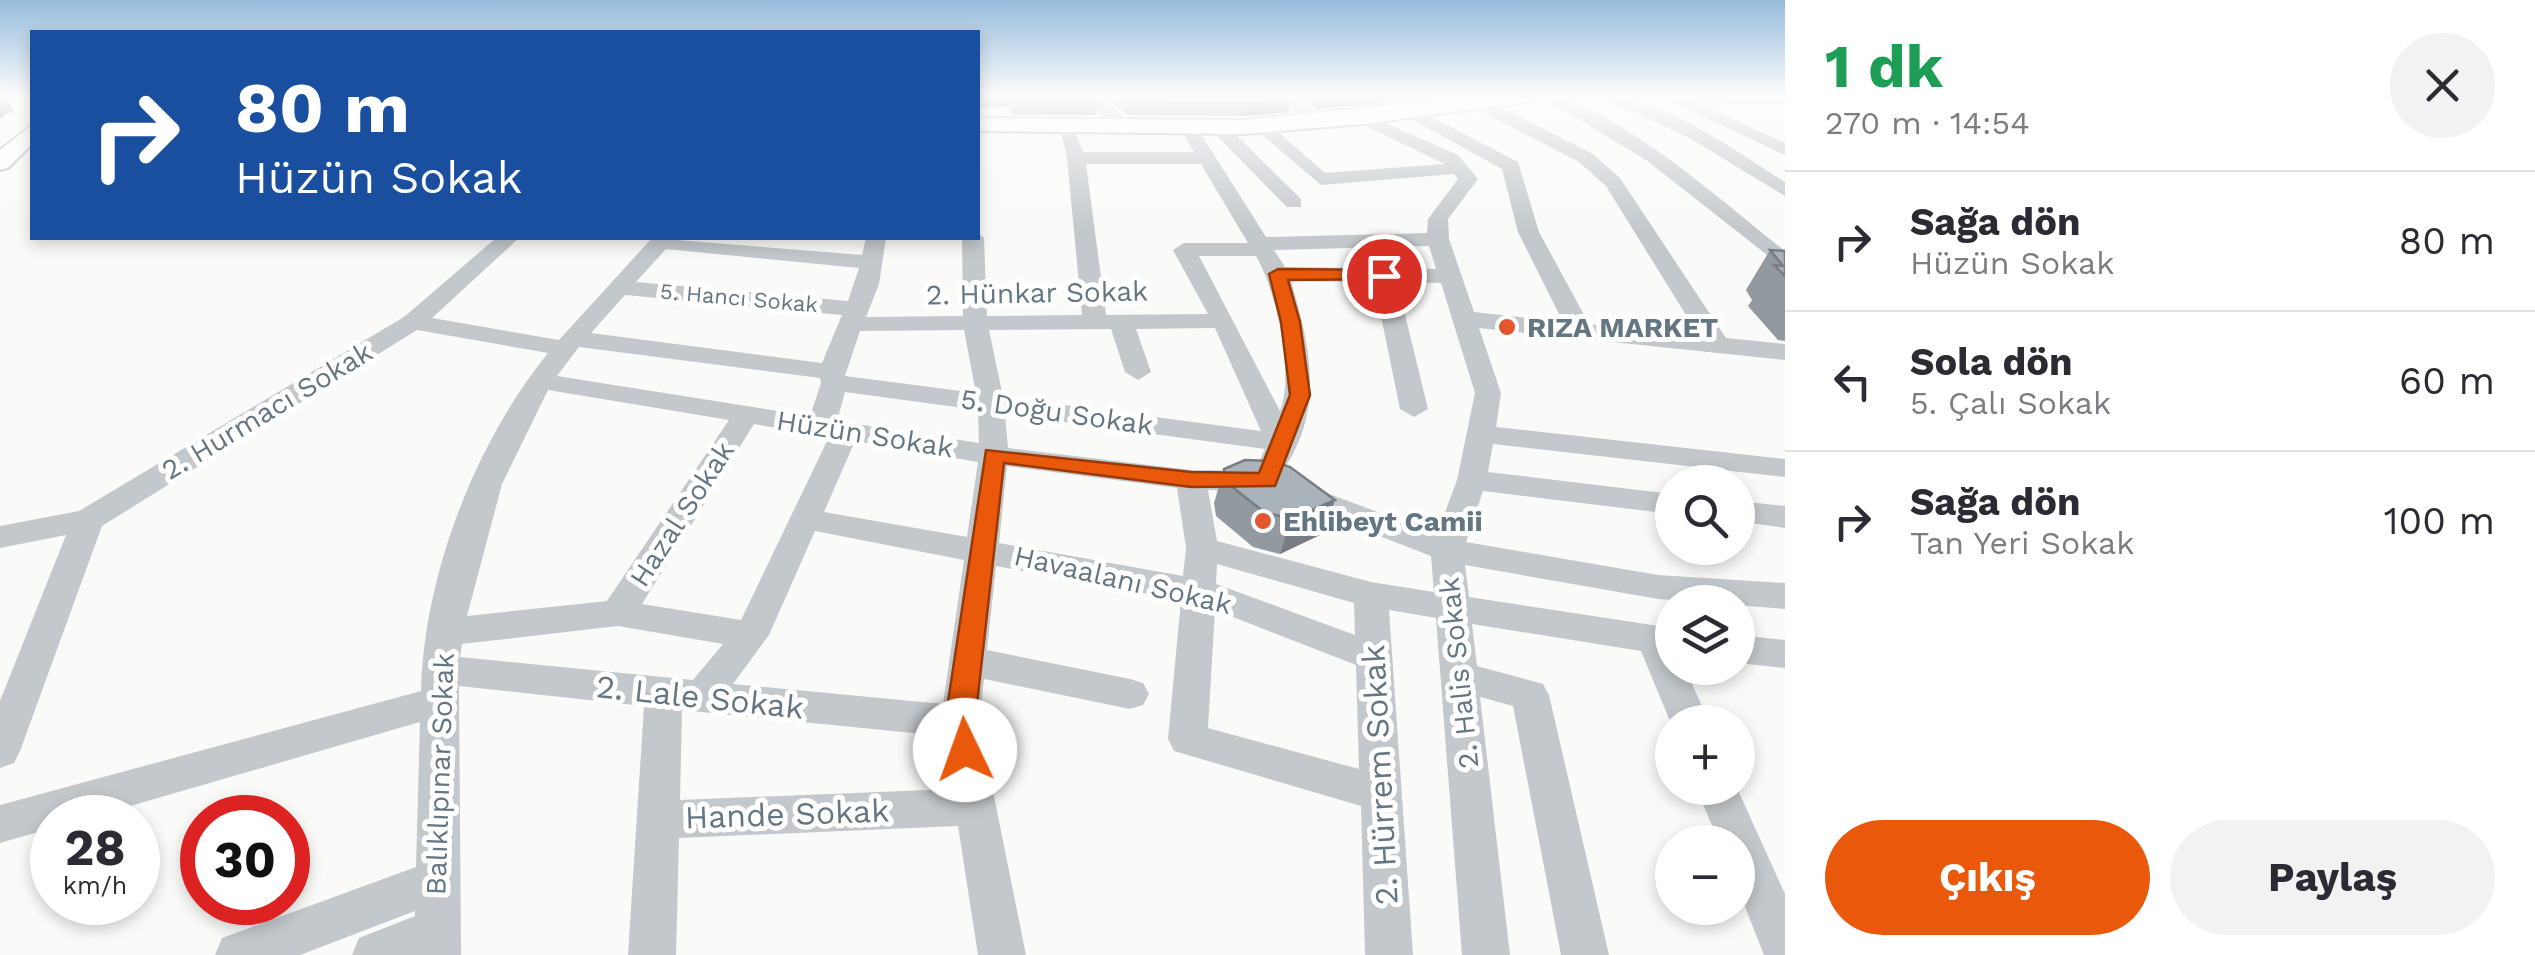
<!DOCTYPE html>
<html lang="tr">
<meta charset="utf-8">
<style>
body{margin:0;font-family:"Work Sans",sans-serif;background:#f2f2f3;color:#2b2b33;height:100vh;display:flex;flex-direction:column;font-size:38px;white-space:nowrap}
*{box-sizing:border-box;margin:0}
p{font-size:32px;color:#7c7c81}
.icon{flex:none;width:55px;height:55px;fill:none;stroke:currentColor;stroke-width:2;stroke-linecap:round;stroke-linejoin:round}
.map{position:relative;flex:1;overflow:hidden}
.panel{display:flex;flex-direction:column;background:#fff;width:750px}
.panel>*{flex:none}
.guide{position:absolute;left:30px;top:30px;width:950px;height:210px;border-radius:0px;box-shadow:0 5px 15px #0003;background:#1a4fa0;color:#fff;overflow:hidden}
.controls{position:absolute;left:1655px;top:465px;display:grid;gap:20px}
.controls a{display:grid;place-items:center;width:100px;height:100px;border-radius:50%;background:#fff;box-shadow:0 5px 15px #0003;font-size:50px}
.speed{position:absolute;left:30px;top:795px;display:flex;gap:20px;font-size:50px;font-weight:700;text-align:center}
.speed>*{display:grid;place-content:center;width:130px;height:130px;border-radius:50%;background:#fff;box-shadow:0 5px 15px #0003;line-height:1}
.speed small{font-size:25px;font-weight:400}
.speed .limit{border:15px solid #d22;background:#fff;color:#111}
.pin{position:absolute;display:grid;place-items:center;width:85px;height:85px;color:#fff;margin:-42px;border:5px solid #fff;border-radius:50%;box-shadow:0 2px 10px #0007}
.me{position:absolute;width:110px;margin:-55px;rotate:357deg;stroke-linejoin:round;filter:drop-shadow(0 0 8px #0008)}
.turn{display:flex;align-items:center;gap:35px;height:210px;padding:0 40px;font-size:45px}
.turn .icon{width:130px;height:130px;stroke-width:2.5}
.turn b{display:block;font-size:70px;line-height:85px}
.round{display:grid;place-items:center;flex:none;width:105px;height:105px;border-radius:52px;background:#f2f2f3}
.overview{display:flex;align-items:center;justify-content:space-between;height:170px;padding:0 40px}
h1{font-size:60px;font-weight:700;line-height:75px;color:#1e9e55}
.cta{display:flex;gap:20px;margin-top:auto;padding:20px 40px}
.cta a{flex:1;height:115px;border-radius:60px;background:#ea580c;color:#fff;font-size:40px;font-weight:700;line-height:115px;text-align:center}
.cta a+a{background:#f2f2f3;color:#2b2b33}
ul{padding:0;list-style:none}
li{display:flex;align-items:center;gap:30px;height:140px;padding:0 40px;border-top:2px solid #e1e1e2}
li div{flex:1}
li b{display:block;font-size:38px}
li em{font-style:normal}
main{display:flex;flex:1;min-height:0}
.map>svg:first-child{display:block}
</style>
<main>
<div class="map">
<svg width="1785" height="955" viewBox="0 0 1785 955">
<rect width="100%" height="100%" fill="#fafaf8"/>
<g fill="none" stroke-linecap="round" stroke-linejoin="round">
<g stroke="#b5babe" stroke-width="4">
<g id="major">
<path d="M1477,96h60l-10,6 -164,22 -119,10 -266,-3v-13l266,2z"/>
<path d="M32,125v19l-24,24 -8,2v-20z"/>
</g>
</g>
<g fill="#c3c8cc" fill-rule="evenodd">
<path d="M1078,96h19l39,30 -15,4z"/>
<path d="M1270,96h21l41,26 -15,4z"/>
<path d="M1540,96c66,0 191,113 245,155v18l-139,-109z"/>
<path d="M1600,96c61,0 134,54 185,86v14l-94,-57z"/>
<path d="M1660,96h125v8l-90,-2 90,41v12z"/>
<path d="M1473,99h12l108,55 27,24 106,160 59,6v16l-306,-32 22,65 -5,34 289,32v18l-292,-33 -5,28 184,22v20l-189,-23 -17,51 192,33 127,8v26l-127,-10 -193,-34 4,32 203,31v40h13l24,54 -37,4 -31,-75 -169,-27 5,42 66,18 6,11 60,260h-48l-48,-249 -33,-9 30,258h-48l-26,-337 -47,-8 24,345h-48l-4,-149 -187,-55 -6,-12 13,-139 -185,-34 -9,84 143,29 13,4 6,11 -6,11 -13,4 -146,-30 -5,43 47,233h-48l-20,-129 -279,12 -3,117h-48l16,-249 -185,-20 2,269h-109l7,-17 56,-22v-5l-115,44h-85l7,-17 194,-71 4,-145 -331,96h-37v10l-52,15v-38l421,-114c3,-116 54,-248 127,-338l-131,-23 -315,196 -82,225 -6,12 -14,5v-67l66,-166 -66,13v-22l79,-15 325,-194 92,-79h23l-87,80 127,22 93,-102 210,17 4,-17h20l-7,46 -13,33 97,-1 -1,-78h16v-5l6,5 3,78 95,-1 -15,-157 -8,-36h12l12,30h111l-15,-25 15,-4 72,114 161,-4 1,-14 30,-40 -4,-5 -133,11 -69,-59 15,-4 58,51 120,-9 -88,-42 -3,-4 9,-5 95,42 20,24 -30,40 1,20 25,73 89,10 -45,-90 -16,-63 -96,-53v-8l6,-1 106,55 21,70 50,92 110,12 -93,-150 -27,-24 -106,-55zM1086,164h115l47,79h-64l-11,7 35,64 -102,1zM1429,246l7,23 -151,-2 -11,-17zM666,249l193,19 -11,33 -212,-19zM1199,256h57c20,34 39,118 24,155zM1291,281l83,1 26,127 14,8 14,-8 -31,-127 44,1 34,110 -18,87 -20,54 -170,-63 -76,-1 -183,-22 -3,-34 260,35 -6,13 5,7h20c41,-62 26,-122 7,-188zM625,295l217,20 -20,48 -231,-30zM1215,328l46,103 -258,-34 -14,-67 122,-1 14,43 13,8 13,-8 -15,-43zM964,330l12,63 -131,-17 15,-45zM579,347l241,31 1,5 -11,33 -253,-40zM548,390l181,30 -122,181 -140,15 35,-132zM845,392l133,18 1,33 -142,-22zM754,424l75,13 -88,183 -99,-16zM855,441l123,21 -11,75 -143,-25zM1007,466l170,22 9,60 -3,28 -184,-33zM1208,490l55,1 168,65 3,36 -63,-10 -154,-41zM815,531l149,29 -21,144 -210,-20 36,-49zM1217,564l137,39 1,32 -139,-51zM1215,610l141,55 3,104 -151,-41zM618,626l105,18 -30,36 -233,-23 2,-13zM682,710l261,26 9,53 -272,11z"/>
<path d="M1212,123h12l77,76v8h-14l-75,-76z"/>
<path d="M1738,501l47,5v22l-47,-7z"/>
<path d="M1738,635l47,5v28l-47,-5z"/>
<path d="M1696,788h41l48,106v61h-21l-26,-66v-47h-19z"/>
</g>
<use href="#major" fill="#fff" fill-rule="evenodd"/>
</g>
<g fill="#929a9f">
<path d="M978,96h113l7,6 -2,13h-82l-7,-8 -29,1z"/>
<path d="M1103,96h184l1,16 -44,4 -116,-1z"/>
<path d="M1299,96h150l-131,13z"/>
<path d="M1770,250l15,1v90l-7,-1 -30,-34 4,-6 -6,-10z"/>
<path d="M1224,469l111,31 -13,34 -42,20 -27,-7 -37,-31 -2,-13z"/>
</g>
<g fill="#777d82">
<path d="M0,96h5l8,14 -13,9z"/>
<path d="M1321,96h128l-131,13z"/>
<path d="M1291,99l-3,13 -44,4 3,-13z"/>
<path d="M1335,500l-13,34 -42,20 11,-35z"/>
</g>
<g fill="#aab3b9" stroke="#777d82" stroke-width="2.5">
<path d="M1010,96h81l7,6 -82,-1z"/>
<path d="M1122,96h165l4,3 -44,4 -117,-1z"/>
<path d="M1770,250l15,1v25l-11,-11 9,1z"/>
<path d="M1245,460l28,1 17,6 45,33 -44,19 -27,-7 -38,-30 -2,-13z"/>
</g>
<linearGradient id="sky" x2="0" y2="1"><stop stop-color="#96bcdc"/><stop offset="0.42" stop-color="#fdfdfc"/><stop offset="1" stop-color="#fdfdfc" stop-opacity="0"/></linearGradient>
<rect width="1785" height="230" fill="url(#sky)"/>
<path fill="#ea580c" stroke="#983908" stroke-width="2.5" d="M1384,270l9,6 -3,3 -102,1 12,42 10,73 -35,91 -84,1 -187,-24 -29,259 5,28 -4,9 -11,4 -10,-4 -10,-37 41,-272 205,22 68,1 31,-78 -9,-73 -12,-48 9,-5z"/>
<g fill="#e4572e" stroke="#fff" stroke-width="4">
<circle cx="1507" cy="327" r="10"/>
<circle cx="1263" cy="521" r="10"/>
</g>
<g text-anchor="middle" dominant-baseline="central" stroke-width="10" stroke-linejoin="round" paint-order="stroke">
<g font-size="22" fill="#657683" stroke="#fff">
<text transform="translate(739 298) rotate(5)">5. Hancı Sokak</text>
</g>
<g font-size="28" fill="#657683" stroke="#fff">
<text transform="translate(1037 293) rotate(-1)">2. Hünkar Sokak</text>
<text transform="translate(267 411) rotate(-31)">2. Hurmacı Sokak</text>
<text transform="translate(1057 412) rotate(8)">5. Doğu Sokak</text>
<text transform="translate(865 434) rotate(9)">Hüzün Sokak</text>
<text transform="translate(682 514) rotate(-57)">Hazal Sokak</text>
<text transform="translate(1123 580) rotate(13)">Havaalanı Sokak</text>
<text transform="translate(1459 673) rotate(-96)">2. Halis Sokak</text>
<text transform="translate(440 774) rotate(-88)">Balıklıpınar Sokak</text>
</g>
<g font-size="28" font-weight="bold" fill="#657683" stroke="#fff" text-anchor="start">
<text x="1527" y="327">RIZA MARKET</text>
<text x="1283" y="521">Ehlibeyt Camii</text>
</g>
<g font-size="32" fill="#657683" stroke="#fff">
<text transform="translate(700 697) rotate(6)">2. Lale Sokak</text>
<text transform="translate(1380 775) rotate(-93)">2. Hürrem Sokak</text>
<text transform="translate(787 814) rotate(-2)">Hande Sokak</text>
</g>
</g>
</svg>
<div class="controls">
<a><svg class="icon" aria-label="search" viewBox="0 0 24 24"><circle cx="10" cy="10" r="6"/><path d="M15 15l6 6"/></svg></a>
<a><svg class="icon" aria-label="layers" viewBox="0 0 24 24"><path d="M12 4l9 5-9 5-9-5zM3 14l9 5 9-5"/></svg></a>
<a>+</a>
<a>−</a>
</div>
<div class="speed"><div>28<small>km/h</small></div><div class="limit">30</div></div>
<div class="pin" style="left:1384px;top:276px;background:#d93025"><svg class="icon" aria-label="arrive" viewBox="0 0 24 24"><path d="M6 21V4h12l-3 4 3 4H6"/></svg></div>
<svg class="me" style="left:965px;top:750px" viewBox="-20 -20 40 40"><circle r="19" fill="#fff"/><path d="M0-13L10 11 0 6-10 11z" fill="#ea580c"/></svg>
<div class="guide">
<div class="turn"><svg class="icon" aria-label="right" viewBox="0 0 24 24"><path d="M7 20v-9h11M14 6l5 5-5 5"/></svg><div><b>80 m</b>Hüzün Sokak</div></div>
</div>
</div>
<section class="panel">
<div class="overview"><div><h1>1 dk</h1><p>270 m · 14:54</p></div><a class="round"><svg class="icon" aria-label="close" viewBox="0 0 24 24"><path d="M6 6l12 12M18 6L6 18"/></svg></a></div>
<ul>
<li><svg class="icon" aria-label="right" viewBox="0 0 24 24"><path d="M7 20v-9h11M14 6l5 5-5 5"/></svg><div><b>Sağa dön</b><p>Hüzün Sokak</p></div><em>80 m</em></li>
<li><svg class="icon" aria-label="left" viewBox="0 0 24 24"><path d="M17 20v-9H6M10 6l-5 5 5 5"/></svg><div><b>Sola dön</b><p>5. Çalı Sokak</p></div><em>60 m</em></li>
<li><svg class="icon" aria-label="right" viewBox="0 0 24 24"><path d="M7 20v-9h11M14 6l5 5-5 5"/></svg><div><b>Sağa dön</b><p>Tan Yeri Sokak</p></div><em>100 m</em></li>
</ul>
<div class="cta"><a>Çıkış</a><a>Paylaş</a></div>
</section>
</main>
